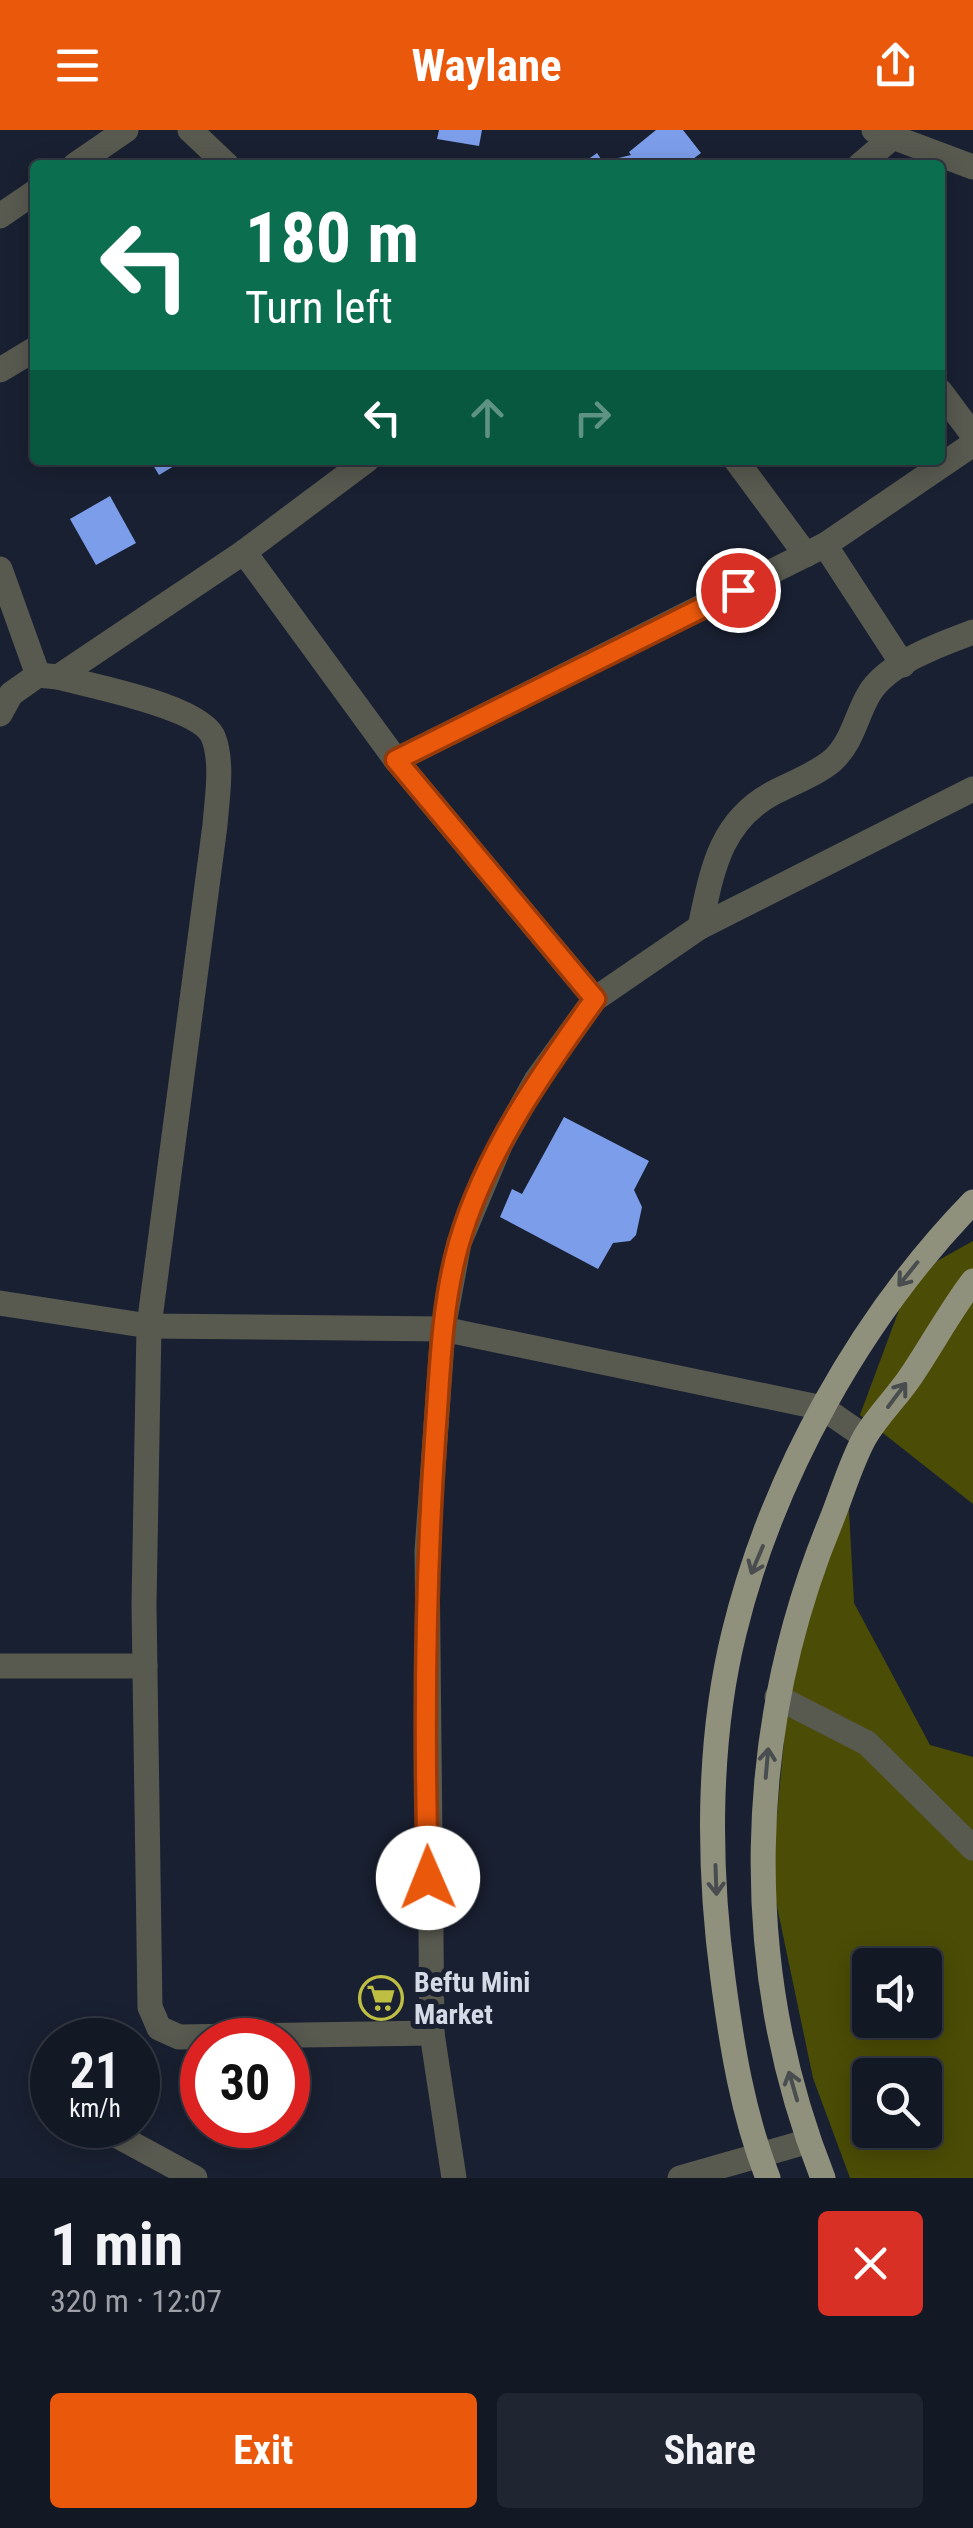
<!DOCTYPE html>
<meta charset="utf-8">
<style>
body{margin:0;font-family:"Roboto Condensed",sans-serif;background:#202532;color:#f1f3f6;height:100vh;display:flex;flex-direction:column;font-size:38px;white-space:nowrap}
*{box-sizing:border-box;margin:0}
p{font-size:32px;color:#9da0a7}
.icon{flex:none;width:55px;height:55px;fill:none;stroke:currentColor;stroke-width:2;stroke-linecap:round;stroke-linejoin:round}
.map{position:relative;height:2048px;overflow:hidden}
.panel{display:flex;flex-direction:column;background:#131825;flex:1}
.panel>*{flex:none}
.guide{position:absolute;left:30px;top:30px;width:915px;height:305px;border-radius:10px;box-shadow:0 5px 25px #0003,0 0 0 2px #323742;background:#0b6e4f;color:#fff;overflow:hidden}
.tools{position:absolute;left:852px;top:1818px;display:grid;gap:20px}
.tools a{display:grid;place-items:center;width:90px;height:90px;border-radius:10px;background:#131825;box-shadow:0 5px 25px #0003,0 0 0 2px #323742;font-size:50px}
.speed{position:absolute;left:30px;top:1888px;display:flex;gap:20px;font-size:50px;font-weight:700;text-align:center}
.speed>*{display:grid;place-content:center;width:130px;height:130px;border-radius:50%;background:#131825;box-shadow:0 5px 25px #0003,0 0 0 2px #323742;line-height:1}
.speed small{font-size:25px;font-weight:400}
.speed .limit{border:15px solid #d22;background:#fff;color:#111}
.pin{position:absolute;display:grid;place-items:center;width:85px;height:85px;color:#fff;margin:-42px;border:5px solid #fff;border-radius:50%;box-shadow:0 2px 10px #0007}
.me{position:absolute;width:110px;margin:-55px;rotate:359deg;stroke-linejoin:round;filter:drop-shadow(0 0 8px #0008)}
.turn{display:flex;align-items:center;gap:35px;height:210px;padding:0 50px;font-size:45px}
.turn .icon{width:130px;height:130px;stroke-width:2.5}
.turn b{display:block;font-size:70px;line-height:85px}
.lanes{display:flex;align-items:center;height:95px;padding:0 50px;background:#0003;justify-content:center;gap:50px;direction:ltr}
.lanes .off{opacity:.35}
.round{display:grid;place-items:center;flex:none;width:105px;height:105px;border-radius:10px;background:#202532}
.overview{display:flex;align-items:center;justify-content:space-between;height:170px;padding:0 50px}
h1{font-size:60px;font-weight:700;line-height:75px}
.cta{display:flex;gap:20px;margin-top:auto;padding:20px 50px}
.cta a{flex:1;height:115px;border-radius:10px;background:#ea580c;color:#fff;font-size:40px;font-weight:700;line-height:115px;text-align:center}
.cta a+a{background:#202532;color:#f1f3f6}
header{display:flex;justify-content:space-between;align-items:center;height:130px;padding:0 50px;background:#ea580c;color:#fff;font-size:45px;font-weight:700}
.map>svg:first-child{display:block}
</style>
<header><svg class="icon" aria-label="menu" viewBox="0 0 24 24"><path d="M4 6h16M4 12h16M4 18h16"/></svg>Waylane<svg class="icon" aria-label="share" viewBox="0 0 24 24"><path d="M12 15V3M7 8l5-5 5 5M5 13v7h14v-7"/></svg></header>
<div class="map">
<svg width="973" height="2048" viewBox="0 0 973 2048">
<rect width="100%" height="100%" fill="#192031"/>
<g fill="#4b4c05" fill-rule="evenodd">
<path d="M973,1111v263l-113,-89 52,-140z"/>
<path d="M848,1363l6,110 76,142 43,12v421h-123l-37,-100 -42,-200 22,-232zM870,1835h55v55h-55zM870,1945h55v55h-55z"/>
</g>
<g fill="#7c9eea">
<path d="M439,0h43l-3,16 -42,-7z"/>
<path d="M656,0h27l18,23 -16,12h-46l-4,-4 1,4h-25l-1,-5 21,-5 -2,-3z"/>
<path d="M597,23l8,12h-25z"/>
<path d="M150,330h34l-25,15z"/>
<path d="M110,366l26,47 -40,22 -26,-46z"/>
<path d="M564,987l85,44 -15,29 8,17 -6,28 -6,6 -17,2 -15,26 -98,-52 12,-28 10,5z"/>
</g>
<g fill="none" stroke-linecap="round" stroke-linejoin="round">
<g stroke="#58594f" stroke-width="25">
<path d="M190,0l37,35"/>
<path d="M874,0l99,37"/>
<path d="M75,35l51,-35"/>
<path d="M860,35l34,-29 1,-6"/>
<path d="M0,86l35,-24"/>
<path d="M0,240l35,-21"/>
<path d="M940,261l33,44"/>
<path d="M736,330l70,95"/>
<path d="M825,415l78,120"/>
<path d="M244,422l152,208 199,239"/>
<path d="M0,439l38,106"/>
<path d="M58,547l186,-125 123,-92"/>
<path d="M0,584l11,-20 27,-19 20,2c33,9 147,30 156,62 9,26 3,59 1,86l-66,501 -5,279 6,402 9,21 20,9 253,-4"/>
<path d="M396,630l429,-215 148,-101"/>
<path d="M700,797c12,-55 19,-105 73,-134 19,-10 44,-19 60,-33 20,-19 23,-44 36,-66 18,-31 72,-50 104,-62"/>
<path d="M0,1173l149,23 294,3 380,79 42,29"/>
<path d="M0,1536h145"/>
<path d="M777,1567l90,46 106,105"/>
<path d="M114,2004l81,44"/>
<path d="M454,2048l-22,-145 -5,-482 16,-222 16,-86 42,-100 36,-64 58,-80 105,-72 273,-138"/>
<path d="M680,2048l129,-37"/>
</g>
<g stroke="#90917d" stroke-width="25">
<path d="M768,2048c-25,-63 -36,-131 -45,-199 -15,-111 -16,-236 11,-346 38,-156 127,-316 239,-431"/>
<path d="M823,2048c-84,-211 -78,-449 8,-657 11,-27 20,-59 34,-84 13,-22 32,-40 46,-61 21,-31 39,-65 62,-95"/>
</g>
</g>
<defs><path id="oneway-shaft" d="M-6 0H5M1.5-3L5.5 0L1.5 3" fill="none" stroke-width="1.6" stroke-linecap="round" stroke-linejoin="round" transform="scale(2.5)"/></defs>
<g stroke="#494d4f">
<use href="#oneway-shaft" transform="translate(908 1144) rotate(129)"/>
<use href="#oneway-shaft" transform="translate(897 1265) rotate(-53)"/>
<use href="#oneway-shaft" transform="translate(757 1430) rotate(113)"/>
<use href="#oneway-shaft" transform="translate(767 1633) rotate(-85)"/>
<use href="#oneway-shaft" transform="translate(716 1750) rotate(88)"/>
<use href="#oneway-shaft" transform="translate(793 1956) rotate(-106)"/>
</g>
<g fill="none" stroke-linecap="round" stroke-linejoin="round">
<g stroke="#983908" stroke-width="25">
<path id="route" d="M428,1748c-4,-146 -3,-293 7,-439 5,-65 6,-133 24,-196 26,-90 82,-169 136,-244l-199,-239 342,-170"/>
</g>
<use href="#route" stroke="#ea580c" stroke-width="18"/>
</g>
<defs>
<g id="supermarket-ring" transform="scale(2.25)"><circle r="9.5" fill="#192031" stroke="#bebf42" stroke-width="1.5"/><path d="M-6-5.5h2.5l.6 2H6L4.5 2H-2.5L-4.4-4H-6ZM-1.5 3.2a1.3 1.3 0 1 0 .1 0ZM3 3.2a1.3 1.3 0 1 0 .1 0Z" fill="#bebf42"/></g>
</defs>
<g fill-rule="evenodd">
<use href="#supermarket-ring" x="381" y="1868"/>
</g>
<g text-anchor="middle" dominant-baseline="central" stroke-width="10" stroke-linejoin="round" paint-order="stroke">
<g font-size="28" font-weight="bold" fill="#d5dbe6" stroke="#192031" text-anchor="start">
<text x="414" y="1852">Beftu Mini<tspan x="414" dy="32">Market</tspan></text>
</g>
</g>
</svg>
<div class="tools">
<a><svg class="icon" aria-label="sound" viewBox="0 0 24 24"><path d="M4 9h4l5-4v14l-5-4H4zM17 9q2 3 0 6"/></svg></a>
<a><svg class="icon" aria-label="search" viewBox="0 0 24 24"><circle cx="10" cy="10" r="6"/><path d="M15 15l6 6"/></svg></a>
</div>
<div class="speed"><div>21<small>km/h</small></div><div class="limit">30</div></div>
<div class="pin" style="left:738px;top:460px;background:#d93025"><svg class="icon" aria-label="arrive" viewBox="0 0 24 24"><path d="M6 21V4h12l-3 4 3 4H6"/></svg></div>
<svg class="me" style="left:428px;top:1748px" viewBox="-20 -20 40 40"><circle r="19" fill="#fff"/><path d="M0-13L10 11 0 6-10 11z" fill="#ea580c"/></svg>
<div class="guide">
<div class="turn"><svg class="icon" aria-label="left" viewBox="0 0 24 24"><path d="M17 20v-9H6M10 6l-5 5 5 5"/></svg><div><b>180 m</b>Turn left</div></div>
<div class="lanes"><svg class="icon" aria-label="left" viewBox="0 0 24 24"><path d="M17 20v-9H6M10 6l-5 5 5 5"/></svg><svg class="icon off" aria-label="ahead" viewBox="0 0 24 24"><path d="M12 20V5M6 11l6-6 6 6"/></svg><svg class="icon off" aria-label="right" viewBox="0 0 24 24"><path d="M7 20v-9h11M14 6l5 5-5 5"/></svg></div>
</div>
</div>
<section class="panel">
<div class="overview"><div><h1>1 min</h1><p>320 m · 12:07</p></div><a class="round" style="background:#d93025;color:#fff"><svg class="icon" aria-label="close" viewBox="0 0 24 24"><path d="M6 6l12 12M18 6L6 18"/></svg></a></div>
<div class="cta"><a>Exit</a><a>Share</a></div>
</section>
